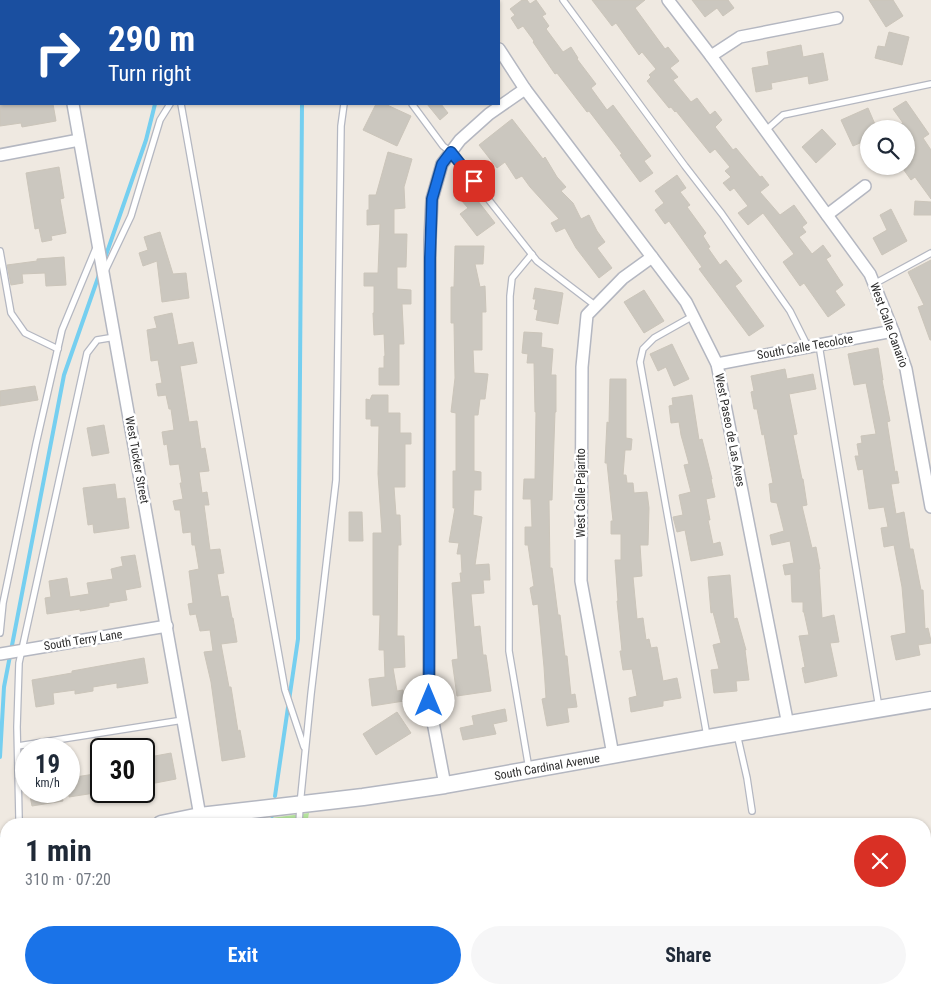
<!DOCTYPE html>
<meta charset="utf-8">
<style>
body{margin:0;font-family:"Roboto Condensed",sans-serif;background:#f6f6f7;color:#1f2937;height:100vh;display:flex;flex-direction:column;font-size:19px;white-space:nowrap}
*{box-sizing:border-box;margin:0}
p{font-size:16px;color:#747a83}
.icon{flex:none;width:28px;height:28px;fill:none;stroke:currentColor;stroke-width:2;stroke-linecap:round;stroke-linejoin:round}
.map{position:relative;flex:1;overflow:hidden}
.details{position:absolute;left:0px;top:818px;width:931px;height:176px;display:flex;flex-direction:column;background:#fff;border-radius:20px 20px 0 0;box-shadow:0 1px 4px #0004}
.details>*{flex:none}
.hud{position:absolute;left:0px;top:0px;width:500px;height:105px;box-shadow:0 1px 4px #0004;background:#1a4fa0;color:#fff;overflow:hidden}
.controls{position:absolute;left:860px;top:120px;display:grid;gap:10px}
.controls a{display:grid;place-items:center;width:55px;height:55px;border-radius:50%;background:#fff;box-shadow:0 1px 4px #0004;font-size:25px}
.speed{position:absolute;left:15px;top:738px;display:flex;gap:10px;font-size:25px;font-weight:700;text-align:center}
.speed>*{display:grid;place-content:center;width:65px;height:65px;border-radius:50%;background:#fff;box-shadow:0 1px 4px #0004;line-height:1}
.speed small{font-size:12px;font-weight:400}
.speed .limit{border:2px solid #111;border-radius:8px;background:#fff;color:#111}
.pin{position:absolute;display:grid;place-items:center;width:42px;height:42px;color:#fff;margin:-21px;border-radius:10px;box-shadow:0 2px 8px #0006}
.me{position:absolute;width:55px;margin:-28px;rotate:0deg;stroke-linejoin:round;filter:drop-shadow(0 0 4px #0008)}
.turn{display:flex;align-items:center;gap:18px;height:105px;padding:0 25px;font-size:22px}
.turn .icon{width:65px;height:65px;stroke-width:2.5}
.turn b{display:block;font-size:35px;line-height:42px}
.round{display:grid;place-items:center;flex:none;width:52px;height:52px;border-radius:26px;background:#f6f6f7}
.head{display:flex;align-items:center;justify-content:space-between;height:85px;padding:0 25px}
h1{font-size:30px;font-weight:700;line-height:38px}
.button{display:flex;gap:10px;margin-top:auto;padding:10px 25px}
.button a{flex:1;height:58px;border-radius:30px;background:#1a73e8;color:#fff;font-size:20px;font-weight:700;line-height:58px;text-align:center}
.button a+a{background:#f6f6f7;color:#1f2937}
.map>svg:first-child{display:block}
</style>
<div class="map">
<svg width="931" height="993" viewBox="0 0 931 993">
<rect width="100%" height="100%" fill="#efe9e1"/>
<g fill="#b6e59e">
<path d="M0,0h162v1h-161v47h-1z"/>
<path d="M309,813l-2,11h-82z"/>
<path d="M38,988h239l-1,5h-236z"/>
</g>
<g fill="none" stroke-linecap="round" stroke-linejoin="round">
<g stroke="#75cff0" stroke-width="4">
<path d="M155,0l1,1"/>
<path d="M209,1l1,-1"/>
<path d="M303,1v-1"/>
<path d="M105,258l41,-118 9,-36"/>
<path d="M0,757l4,-70 60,-312 36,-103"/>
<path d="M275,796l23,-157 4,-535"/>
<path d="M271,824l1,-5"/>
<path d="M0,838l1,10"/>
<path d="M2,858l2,32 2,10"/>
<path d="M25,988l2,5"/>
<path d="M247,993v-5"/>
</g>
</g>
<g fill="#cbc7bf" stroke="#cbc5ba">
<path d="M522,0h5l3,4 6,-4 10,14 -4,2 7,10 -3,3 17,23 8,-5 7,11 -1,1 19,25 -5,4 16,22 6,-5 38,51 -7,5 9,12 -13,9 -20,-27 2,-1 -33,-43 -2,1 -30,-39 -2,1 -22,-32 1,-1 -11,-15 -5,3 -7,-11 4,-3 -5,-6z"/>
<path d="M592,0h53l-10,8 30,41 3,-2 11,14 -9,7 8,9 -5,3 18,22 6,-4 13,17 5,-4 7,9 -7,7 18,23 3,-2 24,29 2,-1 7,9 -9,7 20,23 14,-10 13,18 -5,4 4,5 -7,5 13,17 11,-9 8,11 -5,3 17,26 -8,6 10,14 -17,12 -24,-34 -4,3 -17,-24 11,-8 -31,-41 -15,12 -10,-12 10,-7 -14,-18 -4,3 -7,-8 8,-6 -6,-6 5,-4 -15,-18 -5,4 -34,-42 -1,1 -4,-5 -2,1 -22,-27 4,-4 -2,-2 7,-6 -14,-17 -3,3 -23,-32 -4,3z"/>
<path d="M692,0h36l6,8 -11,8 -6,-8 -12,9z"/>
<path d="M869,0h24l10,16 -17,11z"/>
<path d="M889,32l20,5 -7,28 -27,-7 3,-12 7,1z"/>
<path d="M801,45l2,12 20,-4 5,27 -19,4 -1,-8 -37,7 1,6 -16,3 -4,-24 17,-3 -2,-13z"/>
<path d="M906,101l23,33 -6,4 8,12v49l-16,-22 -4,3 -10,-14h5v-37h-12l9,-6 -10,-14z"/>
<path d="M0,104h53l3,17 -34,6 -1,-4 -21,3z"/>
<path d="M376,104h9l26,12 -14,30 -34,-16z"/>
<path d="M427,104h14l7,9 -8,7z"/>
<path d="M868,108l9,21h-8v10l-16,7 -12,-26z"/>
<path d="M512,119l31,40 2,-2 12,20 9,10 -5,4 12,12 8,16 8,-4 8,16 8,11 -8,6 15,20 -13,10 -23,-30 -11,-20 -9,4 -5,-9 8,-4 -29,-32 -8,-11 -6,3 -11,-17 -8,6 -18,-23z"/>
<path d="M822,129l14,15 -20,19 -14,-16z"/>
<path d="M388,152l24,7 -8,28 1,21 -11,1v25h13l-1,33h-9v22l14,1v14h-9l2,40h-5v41h-20v-17h5v-12h1l-1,-22 -10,1 -1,-22h1v-27h-10v-13h14l2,-49 -13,1v-15h2v-15h7z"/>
<path d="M59,167l5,31 -4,1 6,34 -15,3 1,4 -10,2 -3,-14 -4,1 -9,-56z"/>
<path d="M677,175l9,13 -6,4 10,13 -3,2 19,26 -3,3 7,11 -2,1 12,17 6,-5 16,21 -7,5 29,40 -15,10 -50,-67 3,-2 -33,-46 -4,3 -10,-14 9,-7 -9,-12z"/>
<path d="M471,192l24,31 -18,13 -17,-22 8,-6 -7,-8z"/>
<path d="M915,201l16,1v13h-17z"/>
<path d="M891,209l16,32 -25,14 -9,-17 14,-8 -7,-15z"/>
<path d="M160,232l13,42 13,-1 3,25 -27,4 -5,-41 -14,5 -4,-13 9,-3 -4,-13z"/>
<path d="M455,246h29l-1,18h-8l5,23 5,-1 1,26h-4v38h-9l1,23 14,1 -3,25h-5l-2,16h-4v56l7,1v18h-7l-1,25 9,2 -7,48 14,-1 1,16h-7l1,13 -13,1 3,33 6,-1 3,29h3l5,36 -34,5 -5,-36 6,-1 -6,-76 9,-1 -1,-9h2l-1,-19h-4l2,-11 -10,-1 6,-34h-2v-37h3v-58l-5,-1 4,-34 -1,-55h-3v-36h3z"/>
<path d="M64,257l2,28 -20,1 -1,-13 -23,1 1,9 -12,2 -4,-20 30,-4v-2z"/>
<path d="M931,260v80h-1l-12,-33 6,-2 -16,-33z"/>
<path d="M535,288l28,5 -5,31 -22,-4 2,-10 -4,-1 2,-10h-3z"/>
<path d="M644,290l20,31 -20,12 -20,-31z"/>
<path d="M172,313l6,32 15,-3 4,21 -17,3 9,56 8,-1 4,28 4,-1 4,23 -10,1 3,21 5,-1 2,13h-5l6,45 10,-1 4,24 -7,1 4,23 7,-1 4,22h1l4,24 -16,2 8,43h2l7,44 2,-1 5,27 -23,4 -11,-79 -7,-30 9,-1 -3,-21 -10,1 -4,-17 -6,1 -2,-11 5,-1 -4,-32 10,-2 -4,-24h-3l-1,-13 -8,1 -3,-23h-5l-2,-9 10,-2 -3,-16h2l-3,-19 -9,1 -3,-21 -3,1 -2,-13 12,-2 -3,-21h-2l-3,-14 -8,1 -2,-12 6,-1 -4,-23 -7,1 -4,-31 10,-2 -3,-11z"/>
<path d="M524,332l18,1 -1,14 12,2 -2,26h5v37h-1l-3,88h-3l1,68h2l6,47h2l5,41h2l4,39 4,-1 2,13 -10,1 2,14 -22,4 -5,-27 4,-1 -2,-31 -6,-63 -5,1 -3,-17 4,-2 -6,-41h-3v-18h7l-1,-28h-8l1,-20h11l1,-67h-1l-1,-49h-7l1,-9 -6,-1z"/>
<path d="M672,344l17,35 -15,7 -8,-19 -8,4 -8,-17z"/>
<path d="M878,348l5,32h-1l8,41 -3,1 8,50 2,-1 2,12 -8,1 5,30 8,-2 6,37h3l8,41h2l2,39 3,-1 3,13v2l-13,2 2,10 -24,5 -5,-24 15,-3 -4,-46 -8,-42 -10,2 -3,-19 7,-1 -4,-20 -15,2 -6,-40 -5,1 -3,-14h4l-2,-12 5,-1 -1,-7 15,-2 -10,-51 -12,2 -6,-31z"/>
<path d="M785,369l2,10 26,-5 3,15 -27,5 8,40 -4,1 9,44h1l4,26 -5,1 10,42 4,-1 4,22h-1l3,49 12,-3 5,27 -9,1 7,33 -32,7 -3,-15 3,-1 -6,-31 10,-1 -5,-23h-1v-10h-11l-1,-28 -6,1 -2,-10 11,-2 -4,-22 -18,4 -2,-10 14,-4 -7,-28 -6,-1 -2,-18 4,-1 -9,-49 -2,1 -5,-26h-3l-3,-17 3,-1 -3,-15z"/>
<path d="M610,379h16v59l6,1 -1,11h-6l-2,25h3l1,8h6l1,10 13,-1 2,16 -1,37h-8l2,31 -9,1 4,42 6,-1 3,22 3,-1 2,9 6,-1 6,34 14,-3 4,20 -18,3v5l-32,6 -2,-14 8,-2 -5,-27 -9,1 -3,-19h2l-5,-50h1l-3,-41h6v-26h-10v-13h2l-6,-58h-2l2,-41 2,1z"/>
<path d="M35,386l3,14 -38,6v-15z"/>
<path d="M372,395h16v18h12v20h11v11h-6v43h-11l2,28h4l1,30h-3l-1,91h7l1,31 -12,1 4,23 6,-1 1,11 -32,5 -3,-27 16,-2 -1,-27h-5l1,-35h-7v-82h9l-4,-59 1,-48h-8v-7h-5v-20l4,1z"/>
<path d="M692,395l7,45 3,-1 10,40h-1l4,18 -9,2 4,21h-2l5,24 7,-2 3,13 -32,6 -6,-31 -8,2 -4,-15 10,-2 -4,-20 12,-3 -7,-27 5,-1 -8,-29 -2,-13 -8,1 -2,-17 4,-1 -1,-7z"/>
<path d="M104,425l5,28 -17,3 -5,-28z"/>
<path d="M115,484l2,15 8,-1 4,30 -35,5 -1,-9 -5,1 -5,-37z"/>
<path d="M349,512h13l1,29h-14z"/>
<path d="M135,555l6,32 -16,3 2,10 -18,3v3l-29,5v-2l-33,5 -2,-16 6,-1 -2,-16 18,-3 3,19 19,-3 -2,-11 26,-4 -2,-10 12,-3 -2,-9z"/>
<path d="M730,575l4,44 3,-1 9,32h-1l4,30 -13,1 1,10 -23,2 -3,-23 8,-1 -6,-24 8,-2 -8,-31 -2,1 -3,-36z"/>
<path d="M144,658l4,25 -31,5v-5l-24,4v4l-18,3v-4l-22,3 1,11 -18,3 -4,-27 40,-7v-2z"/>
<path d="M505,709l2,12 -14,3 3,10 -33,6 -3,-12 14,-3 -2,-9z"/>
<path d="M397,712l14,21 -35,22 -13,-21z"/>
<path d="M171,753l5,26 -31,6 -1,-9v-18z"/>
<path d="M101,773v19l-32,5v-19z"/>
<path d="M29,791h32l2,10 -31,5z"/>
</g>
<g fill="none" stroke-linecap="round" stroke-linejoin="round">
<g stroke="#b4b7c1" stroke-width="8">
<g id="service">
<path d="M167,0v1"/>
<path d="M343,0v1"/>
<path d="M563,0l122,166 37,48 68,97 18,36"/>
<path d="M268,1v-1"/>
<path d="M0,55h1"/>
<path d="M181,104l104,586 19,57"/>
<path d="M412,104l31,42 8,6 86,109 59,45"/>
<path d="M765,131l18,-16 148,-31"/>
<path d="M0,251l11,62 14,20 33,16"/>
<path d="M104,273l27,-57 29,-96 10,-16"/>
<path d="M874,284l57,-31"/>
<path d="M693,316l-39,22 -11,11 -3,13 67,374"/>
<path d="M819,345l60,363"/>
<path d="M0,633l3,-30 33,-159 26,-114 34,-82"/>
<path d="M737,734l10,44 5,33"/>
<path d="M18,746l165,-26"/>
<path d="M529,769l-20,-118 1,-355 2,-18 20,-24"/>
<path d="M20,824l-1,-6 -2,-91 2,-64 68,-310 10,-13 18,-3"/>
<path d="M299,824l1,-19 11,-111 25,-214 5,-354 3,-22"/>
</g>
</g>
<g stroke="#b4b7c1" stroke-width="14">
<g id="minor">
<path d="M468,0l1,1"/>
<path d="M668,0l43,56 159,218 23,57 13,38 25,138"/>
<path d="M499,49l26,40 161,213 31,62 71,361"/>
<path d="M711,56l29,-19 97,-19"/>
<path d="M73,104l127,712"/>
<path d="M0,155l79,-15"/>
<path d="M827,215l38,-29"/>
<path d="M717,364l176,-33"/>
<path d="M0,654l167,-28"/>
<path d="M613,755l-32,-174 1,-214 5,-52 36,-37 29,-21"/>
<path d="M445,785l-16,-84 1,-461 2,-41 10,-35 18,-24 29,-26 36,-25"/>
</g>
</g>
<g stroke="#b4b7c1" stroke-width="19">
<g id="secondary">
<path d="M161,824l39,-8 163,-19 82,-12 262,-47 224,-38"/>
<path d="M0,854l6,-1"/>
</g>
</g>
<use href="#service" stroke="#fff" stroke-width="5.5"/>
<use href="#minor" stroke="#fff" stroke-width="11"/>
<use href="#secondary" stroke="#fff" stroke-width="16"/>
</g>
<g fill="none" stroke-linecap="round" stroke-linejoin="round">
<g stroke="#114b97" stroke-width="12">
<path id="route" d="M429,701l1,-443 2,-59 10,-35 9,-12 23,29"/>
</g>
<use href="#route" stroke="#1a73e8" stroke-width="9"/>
</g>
<g text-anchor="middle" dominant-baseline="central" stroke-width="5" stroke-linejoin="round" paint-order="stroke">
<g font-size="12" fill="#2e2e2e" stroke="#fff">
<text transform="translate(889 325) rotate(70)">West Calle Canario</text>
<text transform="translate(805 347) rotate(-10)">South Calle Tecolote</text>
<text transform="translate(730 430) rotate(79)">West Paseo de Las Aves</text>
<text transform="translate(137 460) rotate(80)">West Tucker Street</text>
<text transform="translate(581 493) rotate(-90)">West Calle Pajarito</text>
<text transform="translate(83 640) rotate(-9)">South Terry Lane</text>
<text transform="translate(547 767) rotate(-10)">South Cardinal Avenue</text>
</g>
</g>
</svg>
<div class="controls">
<a><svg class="icon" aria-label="search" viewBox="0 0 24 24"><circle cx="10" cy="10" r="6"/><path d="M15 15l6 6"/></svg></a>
</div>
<div class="speed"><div>19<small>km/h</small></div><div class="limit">30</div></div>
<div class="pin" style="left:474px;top:181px;background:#d93025"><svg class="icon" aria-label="arrive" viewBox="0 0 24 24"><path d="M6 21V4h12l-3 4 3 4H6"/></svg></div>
<svg class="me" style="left:429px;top:701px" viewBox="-20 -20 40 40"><circle r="19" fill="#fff"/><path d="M0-13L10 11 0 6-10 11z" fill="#1a73e8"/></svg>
<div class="hud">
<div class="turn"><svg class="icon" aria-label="right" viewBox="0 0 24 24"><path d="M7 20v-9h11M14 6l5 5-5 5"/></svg><div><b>290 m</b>Turn right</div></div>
</div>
<section class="details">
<div class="head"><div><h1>1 min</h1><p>310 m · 07:20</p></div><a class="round" style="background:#d93025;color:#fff"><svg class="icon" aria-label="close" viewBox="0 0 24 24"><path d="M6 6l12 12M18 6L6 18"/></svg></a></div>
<div class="button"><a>Exit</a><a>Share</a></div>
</section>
</div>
